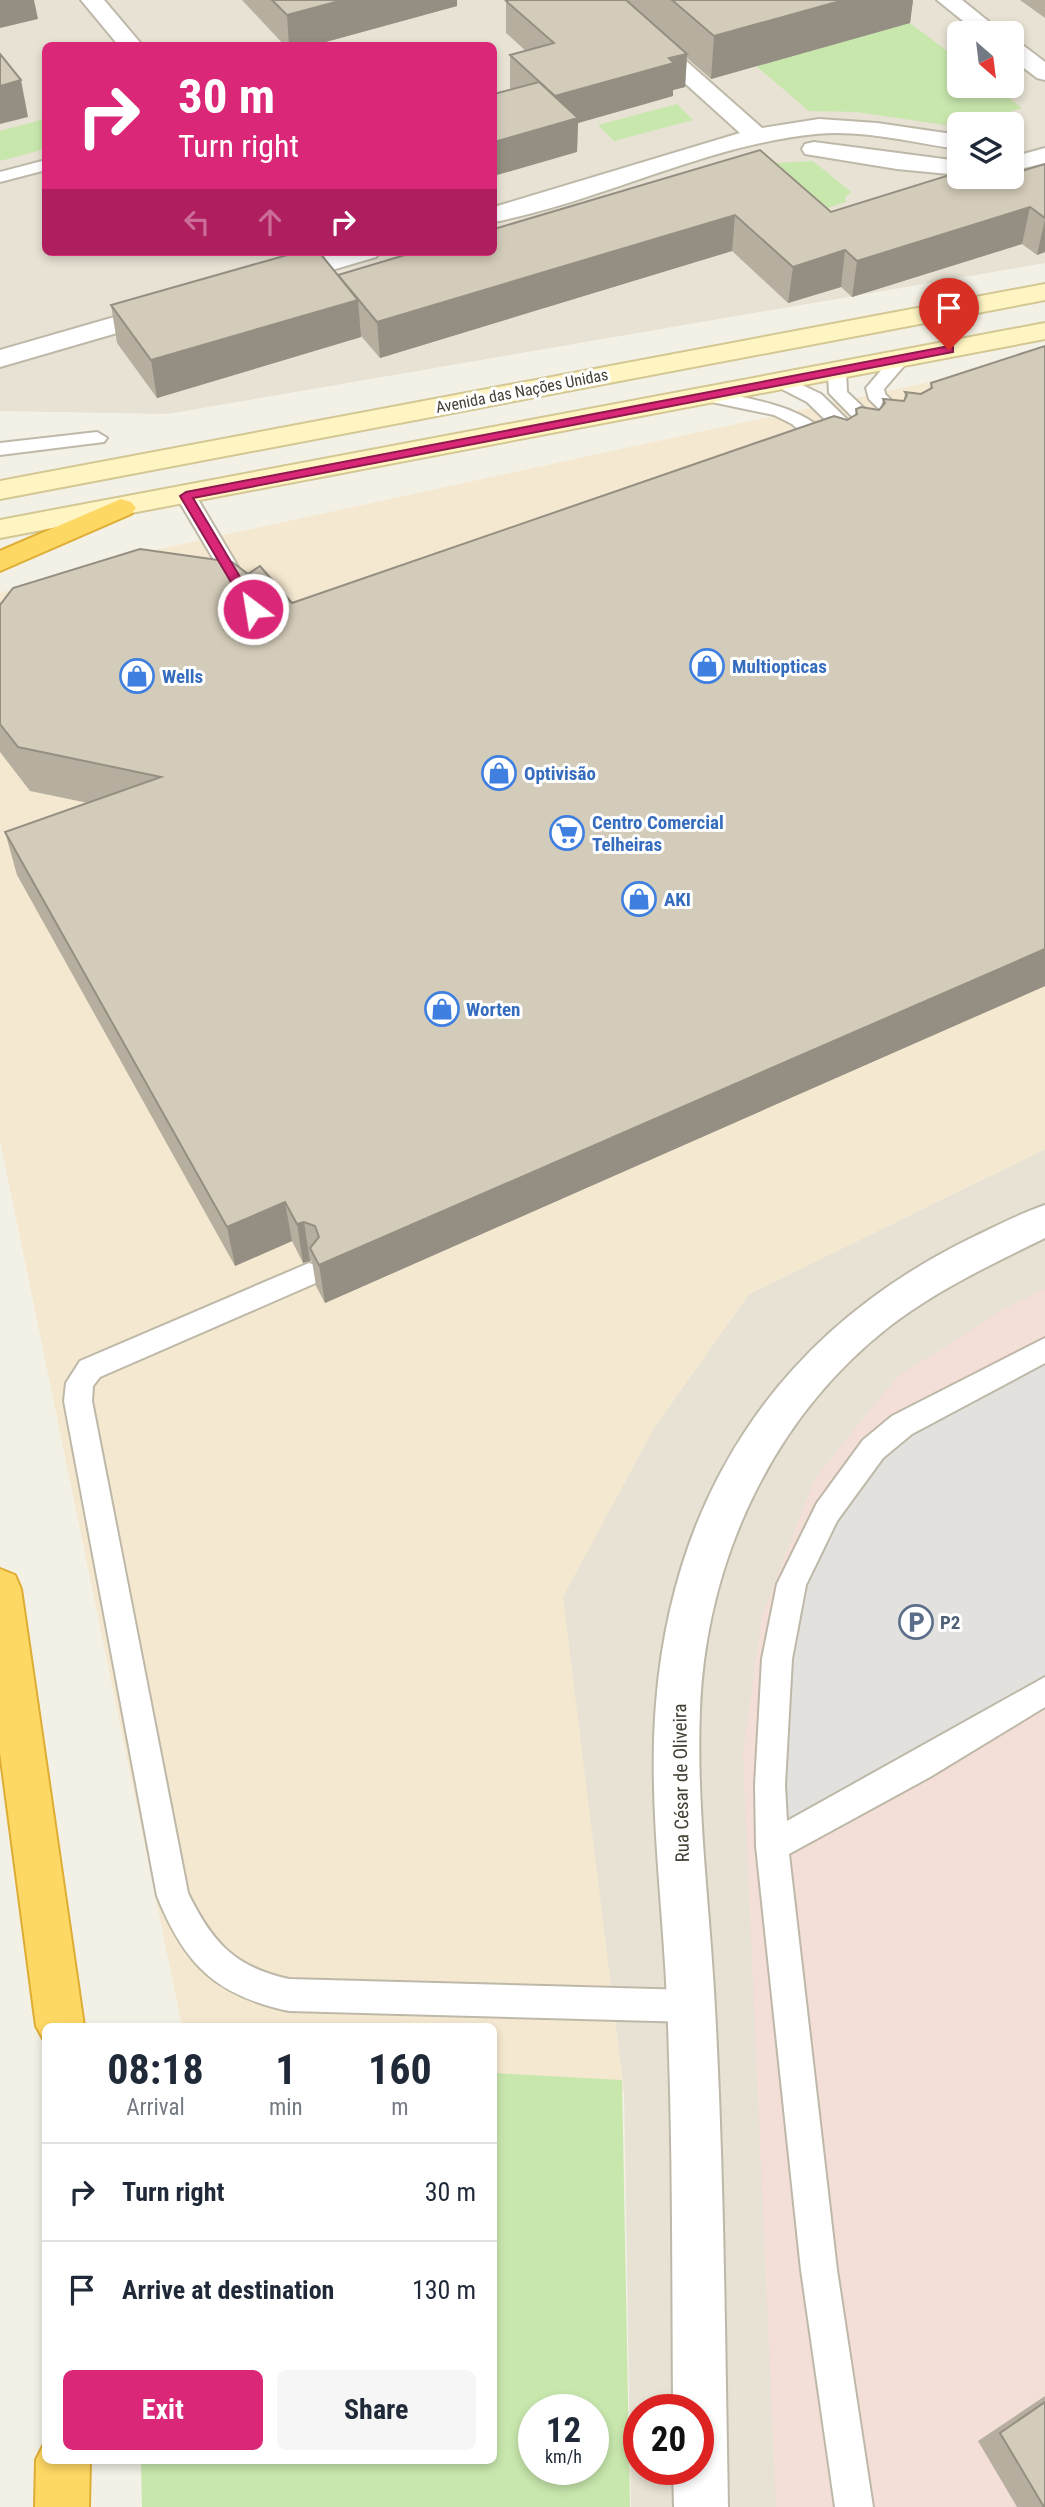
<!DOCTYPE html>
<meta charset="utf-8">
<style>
body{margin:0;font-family:"Roboto Condensed",sans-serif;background:#f6f6f7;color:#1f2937;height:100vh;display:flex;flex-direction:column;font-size:26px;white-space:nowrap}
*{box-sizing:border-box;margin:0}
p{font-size:23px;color:#747a83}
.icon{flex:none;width:38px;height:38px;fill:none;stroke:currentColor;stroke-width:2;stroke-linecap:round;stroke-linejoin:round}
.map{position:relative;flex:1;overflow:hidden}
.drawer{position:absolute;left:42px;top:2023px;width:455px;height:441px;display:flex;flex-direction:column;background:#fff;border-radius:10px;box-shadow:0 4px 10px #0003}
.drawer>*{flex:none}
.top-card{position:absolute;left:42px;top:42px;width:455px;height:214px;border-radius:10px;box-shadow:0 4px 10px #0003;background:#db2777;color:#fff;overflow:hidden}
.needle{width:46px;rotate:152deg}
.fabs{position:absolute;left:947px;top:21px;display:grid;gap:14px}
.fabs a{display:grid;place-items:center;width:77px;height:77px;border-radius:10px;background:#fff;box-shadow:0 4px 10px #0003;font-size:35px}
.speed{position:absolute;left:518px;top:2394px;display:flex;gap:14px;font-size:35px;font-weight:700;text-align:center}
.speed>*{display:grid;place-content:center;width:91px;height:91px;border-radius:50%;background:#fff;box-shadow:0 4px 10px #0003;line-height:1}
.speed small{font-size:18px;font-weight:400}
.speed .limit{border:10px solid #d22;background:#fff;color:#111}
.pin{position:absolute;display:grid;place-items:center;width:60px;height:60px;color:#fff;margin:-72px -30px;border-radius:50% 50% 50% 0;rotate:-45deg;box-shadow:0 0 7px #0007}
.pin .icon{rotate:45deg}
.me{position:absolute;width:77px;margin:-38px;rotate:329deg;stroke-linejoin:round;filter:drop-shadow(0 0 5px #0008)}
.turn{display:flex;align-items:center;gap:24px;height:147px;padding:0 21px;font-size:32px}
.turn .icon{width:91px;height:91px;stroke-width:2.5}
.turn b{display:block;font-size:49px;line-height:60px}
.lanes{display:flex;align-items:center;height:66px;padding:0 21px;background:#0003;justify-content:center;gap:35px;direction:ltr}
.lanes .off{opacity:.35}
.eta{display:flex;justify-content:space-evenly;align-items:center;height:119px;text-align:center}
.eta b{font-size:42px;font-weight:700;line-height:49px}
.primary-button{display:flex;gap:14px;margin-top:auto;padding:14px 21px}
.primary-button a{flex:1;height:80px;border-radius:10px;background:#db2777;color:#fff;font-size:28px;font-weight:700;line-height:80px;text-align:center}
.primary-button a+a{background:#f6f6f7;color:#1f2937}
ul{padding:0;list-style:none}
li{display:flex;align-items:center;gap:21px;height:98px;padding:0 21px;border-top:2px solid #e0e1e3}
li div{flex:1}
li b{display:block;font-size:26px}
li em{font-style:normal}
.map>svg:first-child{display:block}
</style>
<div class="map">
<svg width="1045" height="2507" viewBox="0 0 1045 2507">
<rect width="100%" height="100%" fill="#f3f0e5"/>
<g fill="#e7e2d3" fill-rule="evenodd">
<path d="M0,0h1045v263l-878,151 -167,-3zM959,33h53v53h-53zM46,46h448v206h-448zM959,124h53v53h-53z"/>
<path d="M1045,1149v1358h-414l-7,-415 -62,-495 92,-169 95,-134zM639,2410h59v59h-59z"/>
</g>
<path fill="#f5e8d0" d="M1045,357v792l-296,145 -95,134 -91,169 61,495 -130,11v-77h-312l-182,-886v-547l109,-33z"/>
<path fill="#f4ded8" d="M1045,1289v1218h-269l-33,-753 19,-138 53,-138 82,-101 109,-69z"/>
<g fill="#c8e7ad" fill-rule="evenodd">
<path d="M910,23l49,37v26h34l29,22 -64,19 -101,-15 -48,-1 -53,-45z"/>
<path d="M677,104l16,16 -79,21 -16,-16z"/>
<path d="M45,119v30l-45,12v-30z"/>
<path d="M813,161l38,31 -6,5 1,5 -32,10 -56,-48z"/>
<path d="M494,2073l128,7 8,427h-488l-1,-46 353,-1zM534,2410h59v59h-59z"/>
</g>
<path fill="#e3e1dd" d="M1045,1353v336l-270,153 20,-259 81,-134z"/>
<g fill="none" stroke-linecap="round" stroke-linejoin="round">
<g stroke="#beb8a8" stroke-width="4">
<g id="lane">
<path d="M46,160v10l-46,12v-10z"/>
<path d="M901,353l9,6 -26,30 1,5 31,31 -10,6 -7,-2 -30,-30 -3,-11 28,-33z"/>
<path d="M837,366l9,6 1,20 40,38 3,4 -3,4h-14l-44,-45 -1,-21z"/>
<path d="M783,376l38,18 44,43 3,4 -3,4h-14l-44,-43 -31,-16 -2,-4z"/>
<path d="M709,390c49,11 101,15 133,60l-10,6 -7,-2 -33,-30 -18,-9 -72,-15 -2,-4 2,-4z"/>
<path d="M97,432l10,6 -3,4 -104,13v-12z"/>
<path d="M186,490l10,6 57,96 -3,5 -7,2 -10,-7 -57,-96z"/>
<path d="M309,1263l9,3 4,8 -4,8 -218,95 -7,9 -1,15 96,492c24,49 46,74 101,86l402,11 12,4 4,12 -4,12 -12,4 -402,-11c-74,-16 -104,-46 -132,-115l-93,-495 2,-18 14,-22z"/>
<path d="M1045,1338v25l-133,71 -29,24 -46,63 -31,64 -14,74 -7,126 2,36 258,-144v30l-115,70 -141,77 48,416 36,237h-38l-34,-237 -45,-424 -1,-61 7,-126 15,-75 40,-81 46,-63 29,-24z"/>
</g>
</g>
<g stroke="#beb8a8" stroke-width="4">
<g id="street">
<path d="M81,0h23l39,46h-24z"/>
<path d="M593,0h24l145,128 57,-9 58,4 82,12v14c-45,-6 -97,-20 -143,-15 -111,11 -214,67 -322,88v-15l246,-74z"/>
<path d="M937,0h25l41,33h-25z"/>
<path d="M1012,41l8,2 25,19v18l-8,-2 -25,-19z"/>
<path d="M814,142l145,19v14l-62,-6 -92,-15 -3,-5 3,-5z"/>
<path d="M1045,148v15l-33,8v-14z"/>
<path d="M339,252h41l-4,5 -98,29 -9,-2 -4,-6 4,-6z"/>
<path d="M163,303l9,2 4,6 -4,6 -172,50v-17z"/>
<path d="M1045,1205v33c-53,26 -108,52 -155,88 -118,92 -184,235 -190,383 -4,100 10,200 15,299 9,166 10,333 13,499h-54l-1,-38h25v-59h-25c-1,-136 0,-273 -6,-409 -4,-98 -19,-199 -11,-298 17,-210 123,-370 313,-464 25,-12 50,-25 76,-34z"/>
</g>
</g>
<g stroke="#d3c794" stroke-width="4">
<g id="secondary">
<path d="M1045,284v16l-1045,199v-18z"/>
<path d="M1045,323v16l-1045,199v-18z"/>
</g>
</g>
<g stroke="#dead34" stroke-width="4">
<g id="highway">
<path d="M121,499l10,3 5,6 -5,6 -131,57v-20z"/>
<path d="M0,1569l15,6 6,14 63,437h-38v18l-10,-18 -36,-274z"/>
<path d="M46,2440v20h44l-1,47h-54l1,-47z"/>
</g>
</g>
<use href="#lane" fill="#fff" fill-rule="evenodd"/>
<use href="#street" fill="#fff" fill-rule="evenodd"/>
<use href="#secondary" fill="#fff5c3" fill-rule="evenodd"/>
<use href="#highway" fill="#fed864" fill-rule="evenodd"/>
</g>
<g fill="#b6afa0">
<path d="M242,0h215v6l-146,40h-26z"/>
<path d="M509,0h404l-3,23 -199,56 -24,-21 -2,29 -12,3v6l-95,27 -1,29 -67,-64v-33l16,-4 -20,-18v-32z"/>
<path d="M1020,0h25v18z"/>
<path d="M760,150l71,62 165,-33 49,-15v88l-8,3 -15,-11 -170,53 -11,-10 -53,16 -56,-52 -352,107 -19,-22v1l-204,61 -40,-55 -6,-38 227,-30z"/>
<path d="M1045,346v640l-720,317 -9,-17 -4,-25h-2l-7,2 -11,-22 -57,25 -218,-391 -12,-43 83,-29 -58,-12 -30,-39v-147l248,-31 44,29 555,-183 8,-4 1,-7 23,1 2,-3 2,-8 21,2 1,-9 16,2 9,-4 1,-7z"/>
<path d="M1045,2396v111h-28l-39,-66z"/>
</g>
<g fill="#948f82">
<path d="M0,0h34l4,19 -38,9z"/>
<path d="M343,0h114v6l-146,40h-22l-2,-31z"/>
<path d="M844,0h69l-3,23 -199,56 3,-43z"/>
<path d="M687,54l-2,33 -12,3v6l-95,27 -1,29 -83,24v-34l61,-46z"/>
<path d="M21,80l7,37 -28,7v-38z"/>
<path d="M1030,207l-8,37 -170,53 5,-36z"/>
<path d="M735,215l-3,36 -352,107 -3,-36z"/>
<path d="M1045,219v33l-8,3z"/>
<path d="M845,250l-4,37 -53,16 5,-36z"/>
<path d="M358,300l3,37 -204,61 -6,-38z"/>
<path d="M1045,949v37l-720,317 -6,-38z"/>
<path d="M285,1202l7,39 -57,25 -8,-39z"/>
<path d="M304,1222l6,39 -7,2 -6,-39z"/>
</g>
<g fill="#d4ccba" stroke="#948f82" stroke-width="2">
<path d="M272,0h71l-56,15z"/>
<path d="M509,0h117l61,54 -18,4 5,5 -119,33 -45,-41 44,-12 -48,-42z"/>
<path d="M672,0h172l-130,36z"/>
<path d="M0,54l21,26 -21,6z"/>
<path d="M539,82l39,36 -84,24v-48z"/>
<path d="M760,150l71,62 128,-40v5h34l3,2 7,-2h9v-3l33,-10v54l-15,-11 -173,54 -12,-11 -52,17 -58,-52 -358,107 -39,-47 77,-23h79v-23z"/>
<path d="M298,252h21l39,48 -207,60 -40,-55z"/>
<path d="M1045,346v603l-726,316 -9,-17 9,-11 -4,-11 -11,-4 -7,2 -12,-22 -58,25 -222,-395 156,-55 -143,-30 -18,-23v-119l13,-17 127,-39 92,13 16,12 12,-8 32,37 542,-187 13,4 10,-6 -1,-5 5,-2 18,3 6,-7 -2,-4 21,2 3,-6 -2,-3 16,2 11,-6 -1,-5z"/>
<path d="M1045,2402v105h-1l-44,-74z"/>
</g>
<path fill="#db2777" stroke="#8e194d" stroke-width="2" d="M949,346l4,1v5l-760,146 66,111 -6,4 -6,-4 -67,-113 6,-4z"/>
<defs>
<g id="shop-ring" transform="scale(1.75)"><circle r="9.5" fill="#fff" stroke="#3f7fe0" stroke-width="1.5"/><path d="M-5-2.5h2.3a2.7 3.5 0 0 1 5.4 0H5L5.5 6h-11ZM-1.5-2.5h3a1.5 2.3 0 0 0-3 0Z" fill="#3f7fe0"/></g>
<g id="supermarket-ring" transform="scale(1.75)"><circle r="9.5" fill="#fff" stroke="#3f7fe0" stroke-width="1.5"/><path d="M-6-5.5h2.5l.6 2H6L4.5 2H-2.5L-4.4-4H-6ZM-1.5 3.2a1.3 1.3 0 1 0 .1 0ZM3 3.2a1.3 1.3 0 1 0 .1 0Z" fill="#3f7fe0"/></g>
<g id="parking-ring" transform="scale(1.75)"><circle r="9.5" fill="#fff" stroke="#5c6f8a" stroke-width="1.5"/><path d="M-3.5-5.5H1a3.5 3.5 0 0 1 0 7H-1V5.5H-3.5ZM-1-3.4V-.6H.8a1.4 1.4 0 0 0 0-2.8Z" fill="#5c6f8a"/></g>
</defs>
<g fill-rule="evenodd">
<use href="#shop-ring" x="707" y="666"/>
<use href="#shop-ring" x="137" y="676"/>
<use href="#shop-ring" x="499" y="773"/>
<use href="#supermarket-ring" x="567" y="833"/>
<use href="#shop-ring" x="639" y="899"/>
<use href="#shop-ring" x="442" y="1009"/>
<use href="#parking-ring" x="916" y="1622"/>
</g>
<g text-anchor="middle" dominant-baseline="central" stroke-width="6" stroke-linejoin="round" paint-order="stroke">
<g font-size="16" fill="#454035" stroke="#fff">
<text transform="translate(522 391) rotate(-11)">Avenida das Nações Unidas</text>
</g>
<g font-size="19" font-weight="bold" fill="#366cbe" stroke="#fff" text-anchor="start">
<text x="732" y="666">Multiopticas</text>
<text x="162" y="676">Wells</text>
<text x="524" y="773">Optivisão</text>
<text x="592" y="822">Centro Comercial<tspan x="592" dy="22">Telheiras</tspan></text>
<text x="664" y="899">AKI</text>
<text x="466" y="1009">Worten</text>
</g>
<g font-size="19" font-weight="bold" fill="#4e5e75" stroke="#fff" text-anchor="start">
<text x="940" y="1622">P2</text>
</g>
<g font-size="19" fill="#454035" stroke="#fff">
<text transform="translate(681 1783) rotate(-91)">Rua César de Oliveira</text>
</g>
</g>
</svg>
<div class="fabs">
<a><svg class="needle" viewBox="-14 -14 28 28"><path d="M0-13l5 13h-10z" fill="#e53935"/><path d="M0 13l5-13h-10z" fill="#747a83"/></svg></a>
<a><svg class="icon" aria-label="layers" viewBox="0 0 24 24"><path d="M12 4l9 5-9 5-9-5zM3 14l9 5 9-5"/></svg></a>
</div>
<div class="speed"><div>12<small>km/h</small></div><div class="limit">20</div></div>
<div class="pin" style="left:949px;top:350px;background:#d93025"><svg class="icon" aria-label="arrive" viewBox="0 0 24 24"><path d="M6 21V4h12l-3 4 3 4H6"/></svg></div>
<svg class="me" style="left:253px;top:609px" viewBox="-20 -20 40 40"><circle r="17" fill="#db2777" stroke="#fff" stroke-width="3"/><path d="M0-11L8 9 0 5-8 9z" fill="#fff"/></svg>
<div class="top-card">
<div class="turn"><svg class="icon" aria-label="right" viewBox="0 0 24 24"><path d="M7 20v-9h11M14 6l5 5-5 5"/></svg><div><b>30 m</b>Turn right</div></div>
<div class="lanes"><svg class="icon off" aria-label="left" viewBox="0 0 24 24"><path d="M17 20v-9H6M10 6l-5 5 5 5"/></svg><svg class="icon off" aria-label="ahead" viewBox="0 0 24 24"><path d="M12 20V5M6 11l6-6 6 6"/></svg><svg class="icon" aria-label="right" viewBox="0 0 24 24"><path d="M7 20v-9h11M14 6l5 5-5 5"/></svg></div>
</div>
<section class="drawer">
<div class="eta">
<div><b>08:18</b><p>Arrival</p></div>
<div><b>1</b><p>min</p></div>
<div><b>160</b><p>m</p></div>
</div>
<ul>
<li><svg class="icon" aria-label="right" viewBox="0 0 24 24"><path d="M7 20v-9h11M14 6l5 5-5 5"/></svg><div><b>Turn right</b></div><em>30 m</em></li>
<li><svg class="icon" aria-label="arrive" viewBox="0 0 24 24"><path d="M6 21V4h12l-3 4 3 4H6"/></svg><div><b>Arrive at destination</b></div><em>130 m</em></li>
</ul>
<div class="primary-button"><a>Exit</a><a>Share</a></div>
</section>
</div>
